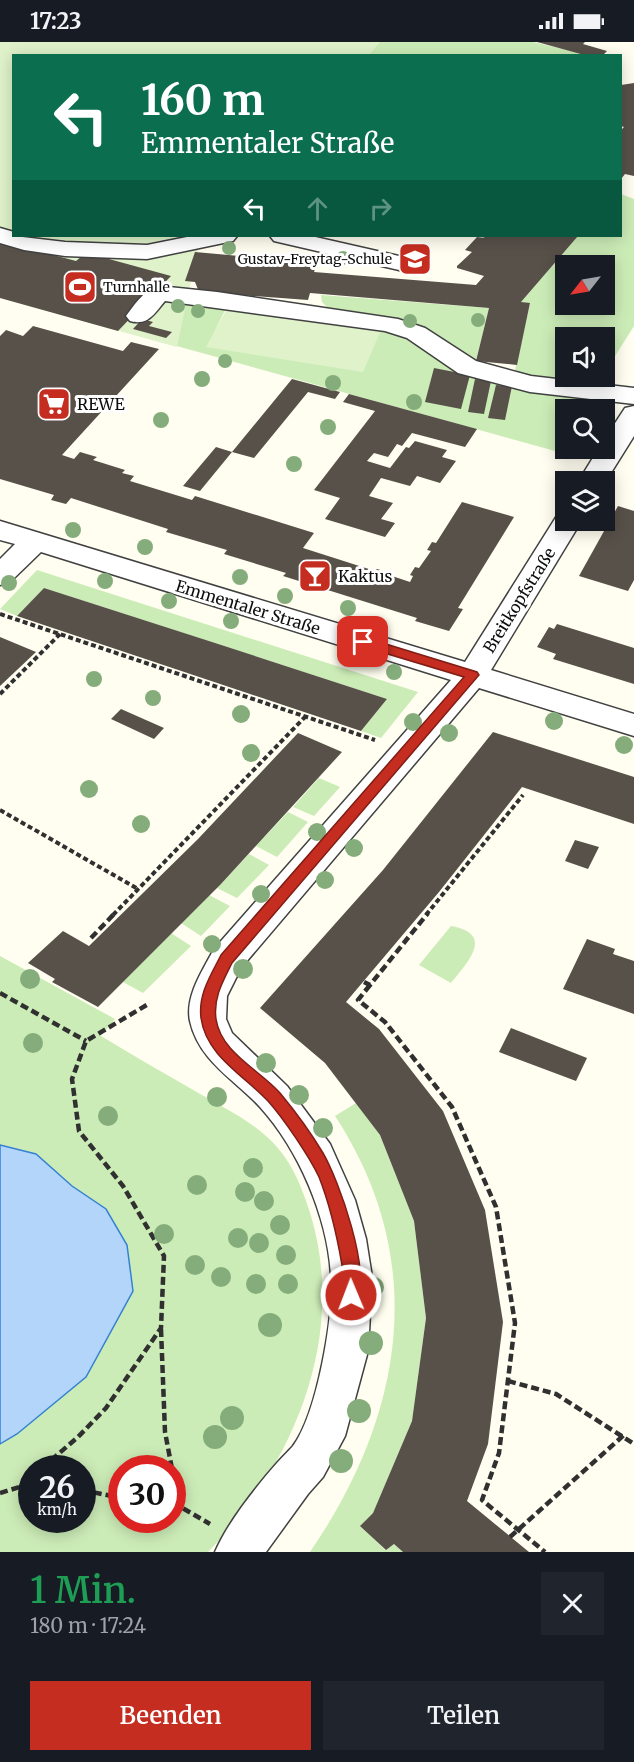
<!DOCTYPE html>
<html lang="de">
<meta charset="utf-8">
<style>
body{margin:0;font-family:Merriweather,serif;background:#20242c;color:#f1f3f6;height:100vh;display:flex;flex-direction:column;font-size:22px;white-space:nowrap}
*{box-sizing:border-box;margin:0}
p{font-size:20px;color:#9ea1a6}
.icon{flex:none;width:33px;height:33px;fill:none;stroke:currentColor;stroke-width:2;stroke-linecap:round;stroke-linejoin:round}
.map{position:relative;height:1510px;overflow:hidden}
.details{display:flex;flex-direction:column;background:#171b24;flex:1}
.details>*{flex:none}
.hud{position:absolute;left:12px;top:12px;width:610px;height:183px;border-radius:0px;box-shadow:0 3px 15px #0003;background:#0b6e4f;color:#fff;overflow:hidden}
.needle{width:39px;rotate:239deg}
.tools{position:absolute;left:555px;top:213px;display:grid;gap:12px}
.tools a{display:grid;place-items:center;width:60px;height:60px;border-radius:0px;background:#171b24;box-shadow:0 3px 15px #0003;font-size:30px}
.speed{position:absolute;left:18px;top:1413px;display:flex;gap:12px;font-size:30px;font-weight:700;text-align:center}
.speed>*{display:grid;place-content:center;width:78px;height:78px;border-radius:50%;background:#171b24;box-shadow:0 3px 15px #0003;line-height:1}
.speed small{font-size:15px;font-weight:400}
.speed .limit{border:9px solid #d22;background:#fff;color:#111}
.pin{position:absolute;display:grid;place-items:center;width:51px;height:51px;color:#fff;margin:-26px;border-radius:12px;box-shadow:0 3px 9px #0006}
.me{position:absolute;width:66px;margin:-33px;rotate:359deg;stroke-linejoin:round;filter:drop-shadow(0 0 4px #0008)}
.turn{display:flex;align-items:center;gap:21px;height:126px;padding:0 30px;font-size:27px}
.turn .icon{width:78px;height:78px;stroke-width:2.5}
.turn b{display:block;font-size:42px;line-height:51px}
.lanes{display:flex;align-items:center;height:57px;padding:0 30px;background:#0003;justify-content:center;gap:30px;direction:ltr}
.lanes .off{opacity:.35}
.round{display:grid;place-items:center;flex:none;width:63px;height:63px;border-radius:0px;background:#20242c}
.summary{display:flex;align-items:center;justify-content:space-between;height:102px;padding:0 30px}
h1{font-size:36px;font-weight:600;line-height:45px;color:#1e9e55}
.action{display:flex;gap:12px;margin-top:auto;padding:12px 30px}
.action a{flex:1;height:69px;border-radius:0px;background:#c52d20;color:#fff;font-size:24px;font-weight:600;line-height:69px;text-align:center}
.action a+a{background:#20242c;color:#f1f3f6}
.status{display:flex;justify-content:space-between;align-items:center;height:42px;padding:0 30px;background:#171b24;direction:ltr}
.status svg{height:16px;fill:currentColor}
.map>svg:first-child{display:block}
</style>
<div class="status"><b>17:23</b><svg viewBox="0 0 49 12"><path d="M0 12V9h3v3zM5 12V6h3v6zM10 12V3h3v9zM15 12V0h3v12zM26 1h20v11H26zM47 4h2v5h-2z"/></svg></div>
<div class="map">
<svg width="634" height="1510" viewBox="0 0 634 1510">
<rect width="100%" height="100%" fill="#fffef0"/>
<g fill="#ccecb7" fill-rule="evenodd">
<path d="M369,0h164l55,13 -230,1z"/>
<path d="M621,152l13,5v127l-29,46 -1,-34h-38v38l36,1 -6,9 -54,-5 -27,-11 15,-66 -9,-2 57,-66h43zM566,224h38v38h-38z"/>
<path d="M321,253l168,13 -13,53 -9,1 -44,-30 -95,-24 -6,-6z"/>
<path d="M157,258l71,4 -21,43 175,-19 15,3 63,40 130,25 -9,13 -15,1 -1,24 -10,17 -436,-121z"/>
<path d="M37,528l381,122 -37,46 -20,-7 26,-32 -343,-111 -27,28 -17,-7z"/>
<path d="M319,736l21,9 -26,29 -21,-9z"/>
<path d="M288,770l20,10 -31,35 -21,-11z"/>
<path d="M249,812l20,11 -32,33 -20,-10z"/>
<path d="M209,853l21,11 -29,30 -20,-13z"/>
<path d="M451,884c45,8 16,37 0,57l-32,-18z"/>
<path d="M171,891l20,13 -48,47 -20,-11z"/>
<path d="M0,914l115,63 -14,17c31,19 63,37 94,55 29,17 60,31 82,56 17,19 27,46 34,69 36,121 -17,249 -103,336h-208zM32,1426h50v52h-50zM122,1426h50v52h-50z"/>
<path d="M356,1061l24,32 34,86 12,97 -14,103 -39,92 -12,12 24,25 9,-6 9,8h-93c94,-137 120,-291 25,-436z"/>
</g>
<g fill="#dff2ca">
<path d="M0,0h380l-12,14h-354v180h197l-14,16 -20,95 -177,-49z"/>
<path d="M229,263l153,23 -19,44 -157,-25z"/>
</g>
<path fill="#b2d5f9" stroke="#3681d3" stroke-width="1.5" d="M0,1103l36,9 36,32 34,23 21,36 6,46 -47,86 -69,57 -17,10z"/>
<g fill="#58514a">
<path d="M537,0h48l-2,2 24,7 -5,5h-14z"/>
<path d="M634,41v93l-9,-2 -4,5v-49l3,-3 -3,-1v-41z"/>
<path d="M480,194h98l-57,66 9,1 -13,62 -41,-4 13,-53 -179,-15 -2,7 -109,-8 -4,-10 -10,-1 10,-29 122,11 -3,9 162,13 8,-9 -27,-8v-2l15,-14 -7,-2 12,-13 8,1z"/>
<path d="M0,199l76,20 6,-5h16l73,20 -53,55 -118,-33z"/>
<path d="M142,277l11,3 -4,4 23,6 -6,6 -33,-9z"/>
<path d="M33,284l90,25 8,-9 28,7 -97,106 12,4 6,-7 17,5 -4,3 32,10 -3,3 12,3 -4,5 62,19 3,-4 119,37 -11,15 72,23 2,-2 13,4 -1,2 21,7 3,-6 -3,-1 5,-8 4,1 12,-17 -4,-1 5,-8 4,1 26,-41 52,15 -56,91 5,1 -14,22 -34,-10 2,-3 -134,-42 3,-3 -62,-19 3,-4 -61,-18 2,-3 -97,-31 -5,6 -15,-4 3,-5 -54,-16v-143l6,-6 17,6z"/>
<path d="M434,326l36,7 -9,34 -36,-7z"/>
<path d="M292,337l48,13 -5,7 -27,-7 -54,66 -22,-6z"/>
<path d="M475,337l16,2 -7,33 -16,-2z"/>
<path d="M496,343l16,1 -7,34 -17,-2z"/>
<path d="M349,352l128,35 -12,18 -53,-14 -10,13 -5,-2 -9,13 -14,-4 -7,8 23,7 16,-21 3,1 6,-7 32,9 -5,7 14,4 -16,22 -23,-7 -7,10 -29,-8 -12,18 24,7 -12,16 14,4 -10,14 -60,-18 15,-21 -26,-8 61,-79 -32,-9z"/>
<path d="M216,405l16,5 -32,39 -17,-5z"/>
<path d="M618,464l16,5v69l-6,11 -49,-15z"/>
<path d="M44,546l168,54 175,57 -26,32 -344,-115z"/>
<path d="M557,582l77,24v36l-81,-25 3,-5 -19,-7 12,-20 5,2z"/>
<path d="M0,595l36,15 -36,34z"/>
<path d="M121,667l43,19 -10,11 -43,-20z"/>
<path d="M493,690l141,45v47l-112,-37 -83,105 -93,110 33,27 64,82 42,99 18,112 -15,122 -21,57 62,51h-126l-9,-8 -8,6 -26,-24 13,-13 39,-92 14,-103 -12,-97 -34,-86 -55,-72 -65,-55 123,-138z"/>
<path d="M298,691l44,19 -121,132 -123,123 -46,-25 3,-3 -27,-16 35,-32 26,15 109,-107z"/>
<path d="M575,798l24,7 -11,22 -23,-8z"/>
<path d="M587,897l28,10 -2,5 21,7v53l-71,-25z"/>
<path d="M511,986l76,30 -11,23 -77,-29z"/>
</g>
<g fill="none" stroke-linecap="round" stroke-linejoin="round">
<g stroke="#414141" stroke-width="3">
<g id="minor">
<path d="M0,186l14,4v4l51,6 82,3 45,-9h45l-4,5 -86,18 -82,-3 -41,-6 -24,-7z"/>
<path d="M270,194h41l110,25 3,5 -3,5 -9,2 -138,-32z"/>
<path d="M159,244l58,6 181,27 27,9 51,33 55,15 103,12v16l-104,-12 -72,-19 -51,-35 -22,-7 -220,-30c-11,13 -17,25 -35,20l-4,-5c9,-12 19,-27 33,-30z"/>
<path d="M634,364v30l-30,48v-2h-26l21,-34h5v-8l21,-32z"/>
<path d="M566,470v8h16l-91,150 143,44v22l-155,-48 -238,280 -14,28 -1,23 6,14 55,53 43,58 25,56 11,39 6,38 -4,74 -23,85 -22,41 -15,17 -42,58h-51c13,-30 41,-65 62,-89 5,-6 11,-11 16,-17 24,-32 41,-129 38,-170 -3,-58 -32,-126 -71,-169 -26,-28 -61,-46 -70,-86 -5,-25 13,-51 24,-72l237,-269 -410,-128 -31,30 -10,3v-26l15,-15 -15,-4v-19l465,141 93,-148z"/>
</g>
</g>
<g stroke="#303030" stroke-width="4" stroke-dasharray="5 3" stroke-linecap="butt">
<path d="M0,572l375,126"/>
<path d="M0,652l60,-60"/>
<path d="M0,768l138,79"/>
<path d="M113,873l192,-198"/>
<path d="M426,873l97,-120"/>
</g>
<g stroke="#303030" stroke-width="4.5" stroke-dasharray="8 4" stroke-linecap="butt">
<path d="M91,896l24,-25"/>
<path d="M364,940l6,3 58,-72"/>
<path d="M370,943l-12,15 27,22 67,85 44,100 19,116 -16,130 -17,47 63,52"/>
<path d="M0,951l86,48"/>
<path d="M161,1287l4,103 14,74"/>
<path d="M508,1339l48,13 78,50"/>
<path d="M42,1426l36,-31 28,-29 55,-80 3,-72 -41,-70 -44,-55 -7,-52 14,-38 64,-38"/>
<path d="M82,1448l40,8"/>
<path d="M0,1451l23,-7 9,-8"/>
<path d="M172,1465l7,-1 31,18"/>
<path d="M510,1495l114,-102"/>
</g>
<use href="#minor" fill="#fff" fill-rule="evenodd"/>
</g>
<g fill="#85ad7b">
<circle cx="229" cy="206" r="7"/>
<circle cx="343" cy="216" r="7"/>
<circle cx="178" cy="264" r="7"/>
<circle cx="198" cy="269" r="7"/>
<circle cx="478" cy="278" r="7"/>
<circle cx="410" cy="279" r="7"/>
<circle cx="225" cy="319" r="7"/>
<circle cx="202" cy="337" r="8"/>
<circle cx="333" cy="341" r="8"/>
<circle cx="414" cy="360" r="8"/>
<circle cx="161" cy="378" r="8"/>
<circle cx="328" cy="385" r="8"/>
<circle cx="294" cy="422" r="8"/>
<circle cx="73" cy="488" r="8"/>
<circle cx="145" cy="505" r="8"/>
<circle cx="240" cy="535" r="8"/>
<circle cx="105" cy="539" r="8"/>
<circle cx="9" cy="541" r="8"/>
<circle cx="285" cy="554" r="8"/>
<circle cx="169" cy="559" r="8"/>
<circle cx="348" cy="566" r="8"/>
<circle cx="231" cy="579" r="8"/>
<circle cx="394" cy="630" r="8"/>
<circle cx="94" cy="637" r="8"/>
<circle cx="153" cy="656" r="8"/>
<circle cx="241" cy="672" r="9"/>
<circle cx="554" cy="679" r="9"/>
<circle cx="413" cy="680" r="9"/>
<circle cx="449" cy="691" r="9"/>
<circle cx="624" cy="703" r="9"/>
<circle cx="251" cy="711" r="9"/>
<circle cx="89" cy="747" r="9"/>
<circle cx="141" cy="782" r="9"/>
<circle cx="317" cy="790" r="9"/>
<circle cx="354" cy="806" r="9"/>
<circle cx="325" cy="838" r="9"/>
<circle cx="261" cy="852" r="9"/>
<circle cx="212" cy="902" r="9"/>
<circle cx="243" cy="927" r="10"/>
<circle cx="30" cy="937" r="10"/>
<circle cx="33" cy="1001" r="10"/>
<circle cx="266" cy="1021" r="10"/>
<circle cx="299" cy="1053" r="10"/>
<circle cx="217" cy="1055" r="10"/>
<circle cx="108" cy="1074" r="10"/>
<circle cx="323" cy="1086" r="10"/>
<circle cx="253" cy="1126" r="10"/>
<circle cx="197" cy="1143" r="10"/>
<circle cx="245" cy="1150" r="10"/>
<circle cx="264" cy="1159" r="10"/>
<circle cx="280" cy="1183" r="10"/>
<circle cx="164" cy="1192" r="10"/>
<circle cx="238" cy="1196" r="10"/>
<circle cx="259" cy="1201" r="10"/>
<circle cx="286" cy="1213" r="10"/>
<circle cx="195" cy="1223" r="10"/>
<circle cx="221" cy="1235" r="10"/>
<circle cx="256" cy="1242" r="10"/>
<circle cx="288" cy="1242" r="10"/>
<circle cx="374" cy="1245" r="10"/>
<circle cx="270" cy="1283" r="12"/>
<circle cx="371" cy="1301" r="12"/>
<circle cx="359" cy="1369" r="12"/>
<circle cx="232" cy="1376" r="12"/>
<circle cx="215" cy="1395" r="12"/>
<circle cx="341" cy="1419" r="12"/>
</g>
<path fill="#c52d20" stroke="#801d15" stroke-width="1.5" d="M363,595l114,35 2,3 -247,288c-9,18 -19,35 -16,56 5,34 44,51 64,74 15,18 31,40 43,60 16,28 48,117 34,148l-6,2 -6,-2c-5,-10 -2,-24 -3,-36 -5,-29 -12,-60 -23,-88 -10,-21 -35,-58 -51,-76 -23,-25 -62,-45 -67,-83 -3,-24 10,-43 20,-63l243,-278 -106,-32 -2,-3z"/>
<defs>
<g id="school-square" transform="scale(1.725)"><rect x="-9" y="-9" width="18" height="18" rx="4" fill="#c52d20" stroke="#fff"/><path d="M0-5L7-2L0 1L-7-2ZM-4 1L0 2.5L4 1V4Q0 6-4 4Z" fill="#fff"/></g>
<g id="stadium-square" transform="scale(1.725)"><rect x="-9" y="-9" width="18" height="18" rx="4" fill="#c52d20" stroke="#fff"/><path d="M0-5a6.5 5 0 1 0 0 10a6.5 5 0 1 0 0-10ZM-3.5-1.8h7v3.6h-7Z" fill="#fff"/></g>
<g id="supermarket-square" transform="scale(1.725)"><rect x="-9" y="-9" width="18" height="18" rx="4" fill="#c52d20" stroke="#fff"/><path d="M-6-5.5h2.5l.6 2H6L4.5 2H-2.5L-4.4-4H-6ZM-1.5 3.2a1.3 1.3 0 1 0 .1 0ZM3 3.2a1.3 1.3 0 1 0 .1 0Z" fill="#fff"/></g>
<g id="bar-square" transform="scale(1.725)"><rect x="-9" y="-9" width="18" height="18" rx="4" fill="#c52d20" stroke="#fff"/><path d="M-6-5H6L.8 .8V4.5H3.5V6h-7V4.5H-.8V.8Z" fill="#fff"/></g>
</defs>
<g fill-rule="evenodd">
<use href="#school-square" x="415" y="217"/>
<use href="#stadium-square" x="80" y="245"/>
<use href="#supermarket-square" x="54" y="362"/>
<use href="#bar-square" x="315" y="534"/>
</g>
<g text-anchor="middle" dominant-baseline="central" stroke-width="6" stroke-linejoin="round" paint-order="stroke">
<g font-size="14" fill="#0e0e0e" stroke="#fff" text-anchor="end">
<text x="392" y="217">Gustav-Freytag-Schule</text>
<text x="103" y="245" text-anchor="start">Turnhalle</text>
</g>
<g font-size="16" fill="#0e0e0e" stroke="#fff" text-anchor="start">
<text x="77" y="362">REWE</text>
<text x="338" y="534">Kaktus</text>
</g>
<g font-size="16" fill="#0e0e0e" stroke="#fff">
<text transform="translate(519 558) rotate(-58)">Breitkopfstraße</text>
<text transform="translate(248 565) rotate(17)">Emmentaler Straße</text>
</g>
</g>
</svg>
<div class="tools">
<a><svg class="needle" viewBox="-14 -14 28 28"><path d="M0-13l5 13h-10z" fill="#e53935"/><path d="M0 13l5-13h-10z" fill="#9ea1a6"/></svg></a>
<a><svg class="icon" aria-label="sound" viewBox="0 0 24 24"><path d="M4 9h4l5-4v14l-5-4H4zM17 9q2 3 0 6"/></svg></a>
<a><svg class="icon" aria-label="search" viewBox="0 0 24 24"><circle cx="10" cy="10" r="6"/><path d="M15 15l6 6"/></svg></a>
<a><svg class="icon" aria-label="layers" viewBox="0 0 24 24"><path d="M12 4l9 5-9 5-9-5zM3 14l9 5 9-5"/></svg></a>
</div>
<div class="speed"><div>26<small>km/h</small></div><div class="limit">30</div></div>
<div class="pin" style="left:363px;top:600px;background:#d93025"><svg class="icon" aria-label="arrive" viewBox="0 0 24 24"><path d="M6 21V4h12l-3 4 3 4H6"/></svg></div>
<svg class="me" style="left:351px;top:1253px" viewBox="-20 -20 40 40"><circle r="17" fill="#c52d20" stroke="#fff" stroke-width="3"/><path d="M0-11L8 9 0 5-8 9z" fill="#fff"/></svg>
<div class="hud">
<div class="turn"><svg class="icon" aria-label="left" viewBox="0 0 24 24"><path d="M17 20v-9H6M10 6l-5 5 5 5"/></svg><div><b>160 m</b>Emmentaler Straße</div></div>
<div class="lanes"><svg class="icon" aria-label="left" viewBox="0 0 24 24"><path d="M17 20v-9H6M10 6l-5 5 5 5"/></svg><svg class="icon off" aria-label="ahead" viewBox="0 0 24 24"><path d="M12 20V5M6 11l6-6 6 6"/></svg><svg class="icon off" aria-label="right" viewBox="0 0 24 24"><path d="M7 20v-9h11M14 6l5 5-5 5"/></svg></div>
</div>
</div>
<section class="details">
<div class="summary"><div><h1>1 Min.</h1><p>180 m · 17:24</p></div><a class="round"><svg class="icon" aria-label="close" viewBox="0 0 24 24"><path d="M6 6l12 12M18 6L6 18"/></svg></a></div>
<div class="action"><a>Beenden</a><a>Teilen</a></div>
</section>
